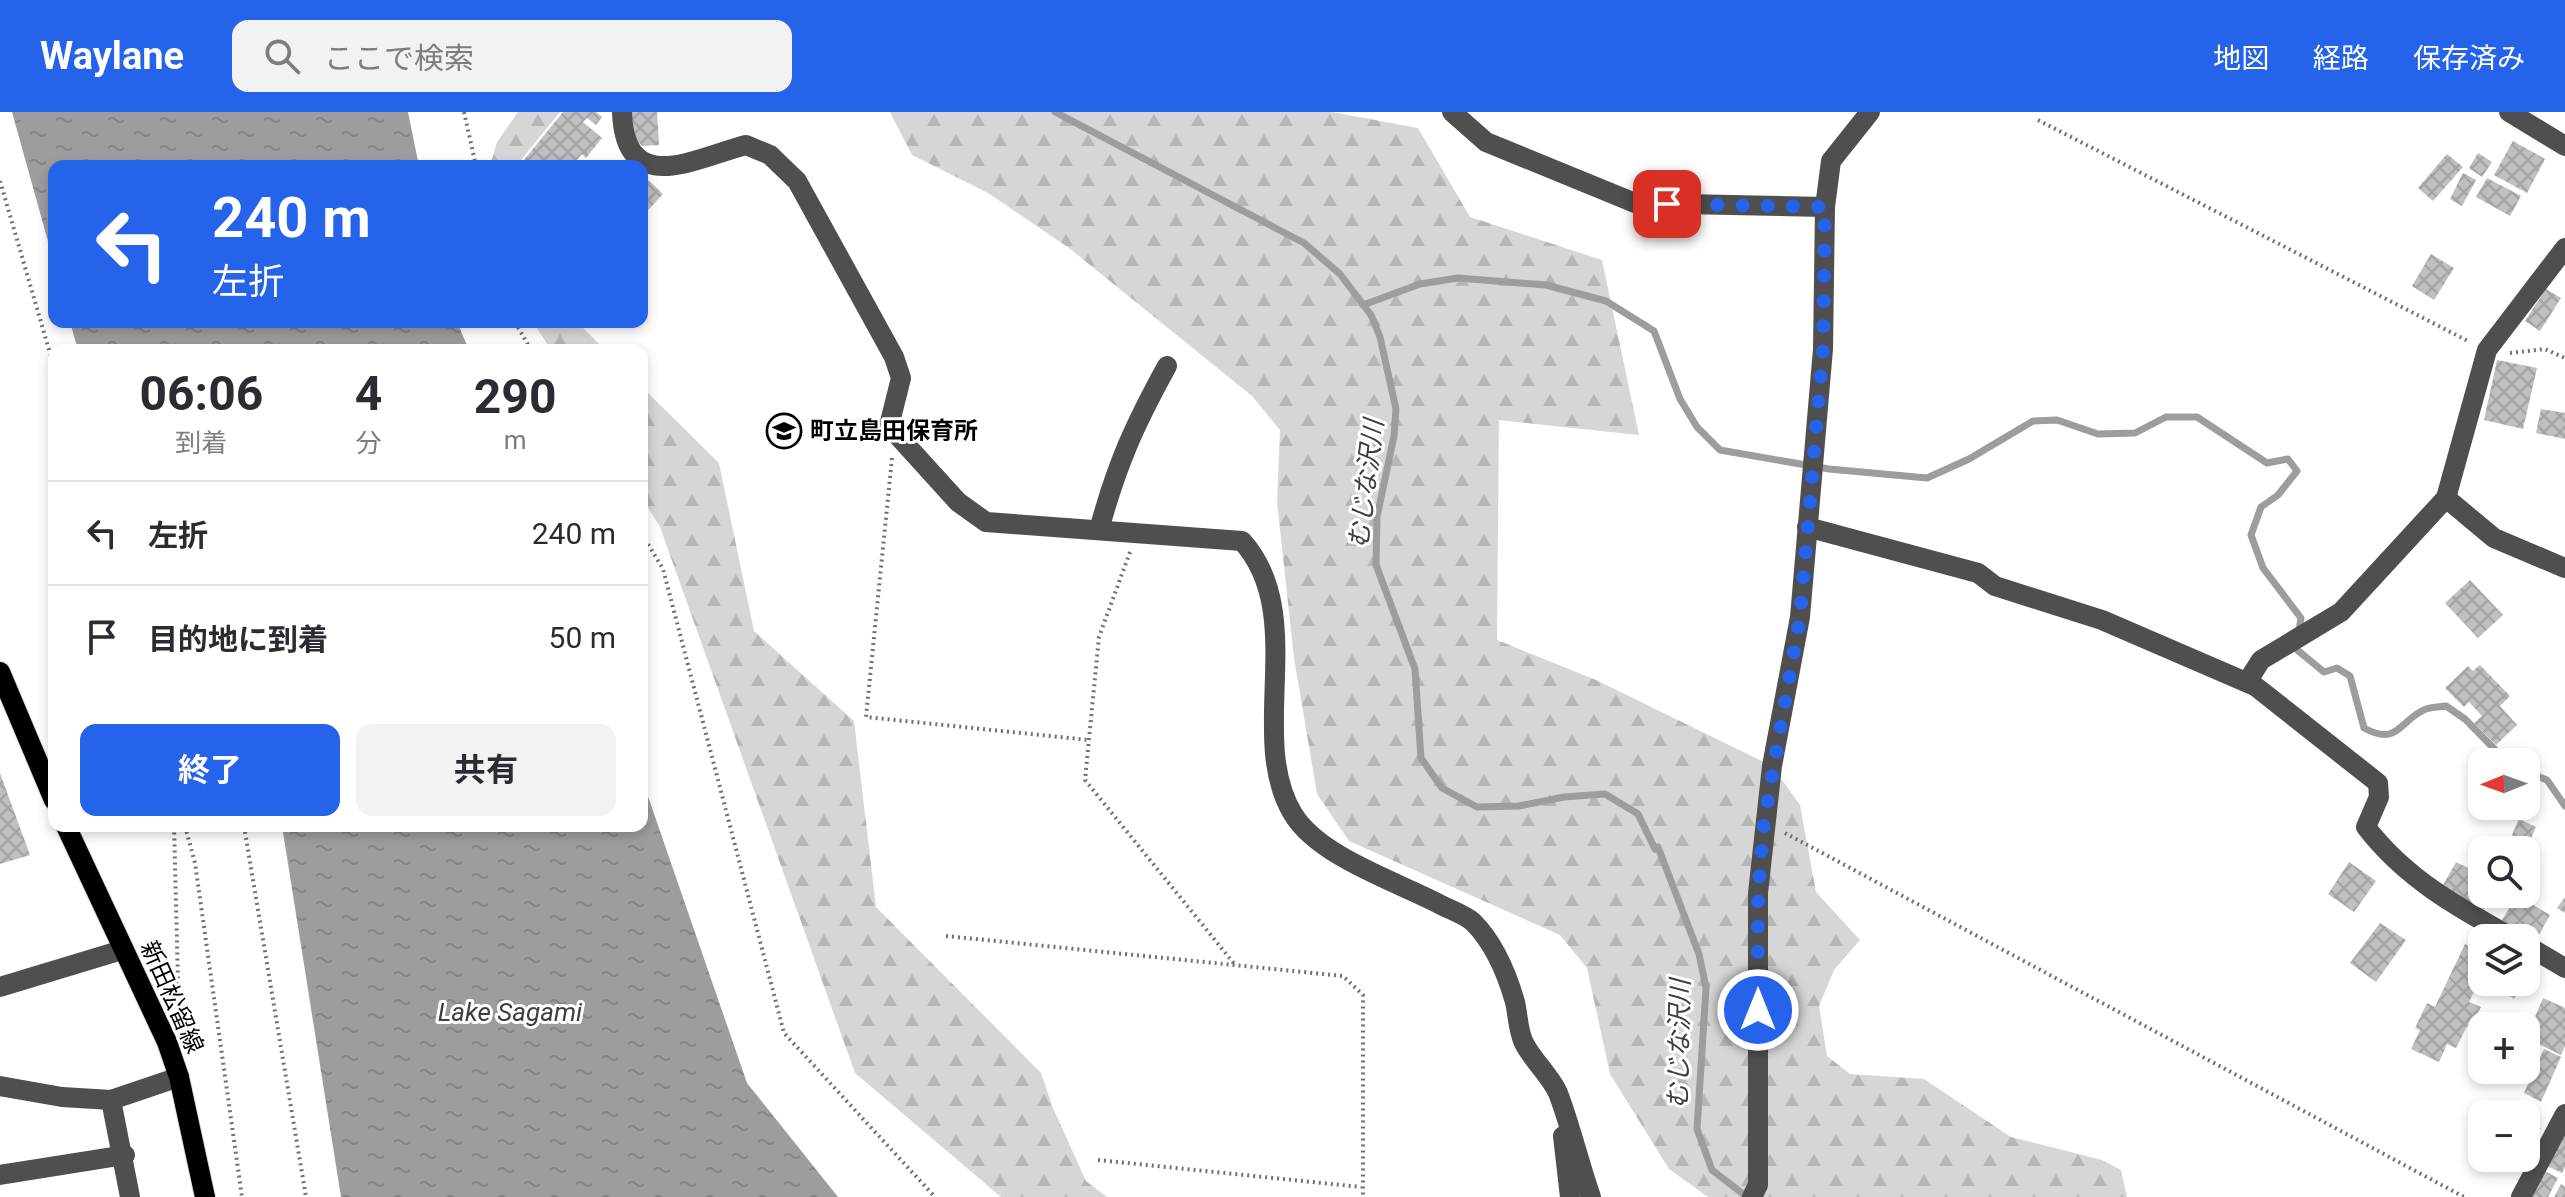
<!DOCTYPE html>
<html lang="ja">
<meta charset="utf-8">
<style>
body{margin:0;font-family:Roboto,"Noto Sans JP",sans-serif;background:#f2f2f3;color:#2b2b33;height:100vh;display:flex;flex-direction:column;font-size:30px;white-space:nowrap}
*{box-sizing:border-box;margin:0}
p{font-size:26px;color:#7c7c81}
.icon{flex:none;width:44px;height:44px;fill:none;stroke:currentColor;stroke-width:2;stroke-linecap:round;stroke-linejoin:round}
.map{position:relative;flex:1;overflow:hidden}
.side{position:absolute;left:48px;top:232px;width:600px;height:488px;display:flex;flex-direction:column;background:#fff;border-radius:16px;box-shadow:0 4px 12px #0003}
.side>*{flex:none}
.guide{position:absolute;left:48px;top:48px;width:600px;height:168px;border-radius:16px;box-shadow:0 4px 12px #0003;background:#2563eb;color:#fff;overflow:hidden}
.needle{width:52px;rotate:269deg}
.fabs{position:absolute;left:2468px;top:636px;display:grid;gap:16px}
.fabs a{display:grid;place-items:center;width:72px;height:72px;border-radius:16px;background:#fff;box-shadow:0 4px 12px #0003;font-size:40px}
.pin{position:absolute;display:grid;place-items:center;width:68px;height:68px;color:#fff;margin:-34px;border-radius:16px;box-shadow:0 4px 12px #0006}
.me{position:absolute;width:88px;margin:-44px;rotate:0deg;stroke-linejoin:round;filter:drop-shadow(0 0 6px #0008)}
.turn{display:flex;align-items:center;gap:28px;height:168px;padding:0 32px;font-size:36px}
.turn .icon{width:104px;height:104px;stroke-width:2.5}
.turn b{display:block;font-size:56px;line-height:68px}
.eta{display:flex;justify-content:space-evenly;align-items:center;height:136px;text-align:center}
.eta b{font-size:48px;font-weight:700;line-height:56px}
.action{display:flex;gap:16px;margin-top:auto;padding:16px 32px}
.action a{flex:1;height:92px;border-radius:16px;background:#2563eb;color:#fff;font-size:32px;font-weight:700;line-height:92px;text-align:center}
.action a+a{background:#f2f2f3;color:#2b2b33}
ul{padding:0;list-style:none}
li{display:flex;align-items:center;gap:24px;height:104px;padding:0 32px;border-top:2px solid #e1e1e2}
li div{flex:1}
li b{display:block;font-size:30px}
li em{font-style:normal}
header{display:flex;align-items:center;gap:48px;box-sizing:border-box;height:112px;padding:0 40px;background:#2563eb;color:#fff}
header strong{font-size:38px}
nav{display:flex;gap:44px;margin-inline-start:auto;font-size:28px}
.search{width:560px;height:72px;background:#f2f2f3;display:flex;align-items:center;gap:20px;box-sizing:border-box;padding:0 28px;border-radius:16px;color:#7c7c81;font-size:30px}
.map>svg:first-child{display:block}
</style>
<header>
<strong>Waylane</strong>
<div class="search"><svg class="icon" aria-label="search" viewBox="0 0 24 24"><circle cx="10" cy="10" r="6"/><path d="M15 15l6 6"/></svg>ここで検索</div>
<nav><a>地図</a><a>経路</a><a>保存済み</a></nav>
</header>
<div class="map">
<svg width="2565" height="1085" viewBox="0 0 2565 1085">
<defs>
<pattern id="forest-firs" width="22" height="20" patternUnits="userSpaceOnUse" patternTransform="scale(2)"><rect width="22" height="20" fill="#d6d6d6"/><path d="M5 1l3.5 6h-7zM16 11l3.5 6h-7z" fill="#b6b6b6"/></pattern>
<pattern id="water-ripples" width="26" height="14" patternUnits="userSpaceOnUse" patternTransform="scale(2)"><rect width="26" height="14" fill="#9d9d9d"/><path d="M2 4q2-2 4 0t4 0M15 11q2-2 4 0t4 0" fill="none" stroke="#858585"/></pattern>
<pattern id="building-cross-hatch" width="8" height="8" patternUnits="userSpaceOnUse" patternTransform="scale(2)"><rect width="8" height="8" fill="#bfbfbf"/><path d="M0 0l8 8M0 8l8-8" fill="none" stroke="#a2a2a2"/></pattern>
</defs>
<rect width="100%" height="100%" fill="#fff"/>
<g fill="url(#forest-firs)">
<path d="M518,0h42l-44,54h-26l7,-24z"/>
<path d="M890,0h442l86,16 52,89 132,43 37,175 -140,-15 -2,220 99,40 176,86 28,39 16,87 44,48 -26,30 -15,36 8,50 23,18 74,5 87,58 91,23 19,10 6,27h-419l-39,-28 -59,-95 -23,-106 -27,-33 -211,-94 -32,-47 -23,-136 -17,-156 3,-72 -28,-34 -183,-148 -81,-55 -76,-38z"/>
<path d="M533,210h44l28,28h-54z"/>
<path d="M642,275l77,76 35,168 100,90 22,186 165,166 12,35 33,73 21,16h-106l-146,-124 -195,-546 -18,-29z"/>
</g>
<g fill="url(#water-ripples)">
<path d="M12,0h396l11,54h-365v97z"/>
<path d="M70,210h387l12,28h-391z"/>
<path d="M642,667l105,304 91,114h-497l-59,-371h360z"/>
</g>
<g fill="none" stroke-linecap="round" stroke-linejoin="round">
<g stroke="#9d9d9d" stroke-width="7">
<path d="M1055,0l249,131 36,31 31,41 9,22 16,72 -2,27 -17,81 -1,48 39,104 6,89 21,30 35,19 42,-1 45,-9 41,-3 33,20 17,35 3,-2 41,107 7,34 -9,141 15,41 35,27"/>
<path d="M1363,193l57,-21 38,-6 88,7 60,16 48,30 26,68 17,28 23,23 109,19 98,9 42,-19 64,-38 24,-1 41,14 37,-1 31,-16h31l70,46 21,-4 9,12 -19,24 -17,12 -10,28 12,33 38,50 -5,31 28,23 13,-4 13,8 14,52c35,19 36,-9 62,-19 6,-2 14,-2 20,-3l19,13 42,43"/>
<path d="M2526,660l21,8 18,26"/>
</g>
</g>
<g fill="url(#building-cross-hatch)">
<path d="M563,0h33l6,5 -6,8 -9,-7 -4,4 19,16 -16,20 -4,-4 -7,8 6,4h-62z"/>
<path d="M631,0h26l2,33 -17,1 -7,-9z"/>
<path d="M2513,29l32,18 -18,34 -33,-18z"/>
<path d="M2478,41l14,9 -10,15 -13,-9z"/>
<path d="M2447,42l16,13 -30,34 -15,-13z"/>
<path d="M2463,61l13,7 -14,26 -12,-7z"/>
<path d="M645,65l18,17 -21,23v-37z"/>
<path d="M2487,66l34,18 -11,20 -34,-19z"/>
<path d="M2431,142l23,14 -20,32 -22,-14z"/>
<path d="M2546,177l15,9 -21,33 -15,-10z"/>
<path d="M2497,248l40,8 -14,61 -39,-9z"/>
<path d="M2541,297l24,4v26l-29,-6z"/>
<path d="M2470,468l33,35 -25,23 -33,-35z"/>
<path d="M2480,553l30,31 -10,10 17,19 -21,20 -22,-22 8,-7 -13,-14 -5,5 -19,-19 23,-22 5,5z"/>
<path d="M0,661l30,82 -30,9z"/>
<path d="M2519,707l17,8 -10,23 -19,-4z"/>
<path d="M2349,750l27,19 -22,31 -26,-18z"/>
<path d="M2456,750l26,13v19h10l-8,15 -42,-22z"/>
<path d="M2517,783l33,20 -14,25 -34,-20z"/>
<path d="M2565,785v16l-8,-5z"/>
<path d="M2380,811l26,17 -30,42 -26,-19z"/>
<path d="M2465,832l17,8v24l-13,26 12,5 -4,8 5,3 -5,12 -10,-4 -11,22 -9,-4 -8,18 -28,-13 9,-19 -5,-2 12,-25 8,4z"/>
<path d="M2500,870h24l-10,17 -13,-9 3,-6z"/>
<path d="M2543,886l22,10v38l-4,9 -35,-17z"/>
<path d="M2544,937l17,8 -20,45 -17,-9z"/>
<path d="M2528,1009l13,7 -15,29v-33z"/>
<path d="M2565,1016v39l-3,6 -15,-7z"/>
<path d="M2541,1057l17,9 -10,19h-21z"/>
<path d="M2561,1072l4,3v10h-11z"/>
</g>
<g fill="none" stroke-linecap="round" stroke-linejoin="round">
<g stroke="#dbdbdb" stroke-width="22">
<g id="major">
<path d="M0,560l54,128"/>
<path d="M66,714l101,216 12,35 26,120"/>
</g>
</g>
<g stroke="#717171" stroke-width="4" stroke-dasharray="2 4" stroke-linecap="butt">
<path d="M464,0l12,54"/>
<path d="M2038,8l430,221"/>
<path d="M0,69l54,186"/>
<path d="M515,210l16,28"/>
<path d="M2510,241l35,-4 20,9"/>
<path d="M892,346l-26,259 223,23"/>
<path d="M642,422l21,35 121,464 151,164"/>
<path d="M1130,440l-31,85 -14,143 151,186"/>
<path d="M185,714l10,37 47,334"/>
<path d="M244,714l62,371"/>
<path d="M1785,721l679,364"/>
<path d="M946,824l397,40 20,19v202"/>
<path d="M173,896l5,-26 -4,-156"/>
<path d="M1098,1048l263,27"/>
</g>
<g stroke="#4f4f4f" stroke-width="20">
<path d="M622,0c3,87 74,46 124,33l24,10 27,26 97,176 7,21 -12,48 69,76 28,20 256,19c67,74 4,196 51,273 26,43 105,68 148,91 10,5 24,10 32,17 21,21 34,52 42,80 3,13 3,29 9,41 9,18 26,32 34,50 13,34 21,70 33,104"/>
<path d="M1452,0l34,30 149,61 190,4"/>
<path d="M2509,0l56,34"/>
<path d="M2565,136l-78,102 -41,148 48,40 71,30"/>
<path d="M1807,415l171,46 17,13 107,34 153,66 123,97 1,14 -13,30c39,51 91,80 147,111"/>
<path d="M1099,418c18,-66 35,-104 68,-164"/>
<path d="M2247,570l14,-22 80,-48 105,-114"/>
<path d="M2526,833l39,23"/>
<path d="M0,875l122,-37"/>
<path d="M0,974l62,11 49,3 68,-23"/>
<path d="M111,988l19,97"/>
<path d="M1563,1024l7,61"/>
<path d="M0,1063l125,-20"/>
<path d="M1752,1085l6,-12v-292l14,-127 28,-149 23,-268 2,-142 6,-46 39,-49"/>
<path d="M2521,1085l44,-83"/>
</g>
<use href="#major" stroke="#000" stroke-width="20"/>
</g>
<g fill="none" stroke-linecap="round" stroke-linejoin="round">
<path stroke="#2563eb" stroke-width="14" stroke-dasharray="0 25.2" d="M1667,92l158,3 -2,142 -23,268 -36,205 -6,71v117"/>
</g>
<defs>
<g id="school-ring" transform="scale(1.8)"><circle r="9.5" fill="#fff" stroke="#000" stroke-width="1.5"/><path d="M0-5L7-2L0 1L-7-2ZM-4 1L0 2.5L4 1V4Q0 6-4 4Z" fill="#000"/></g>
</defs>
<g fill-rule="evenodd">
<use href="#school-ring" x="784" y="319"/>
</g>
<g text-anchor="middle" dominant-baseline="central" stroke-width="6" stroke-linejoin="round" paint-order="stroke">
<g font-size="24" font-weight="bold" fill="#000" stroke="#fff" text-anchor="start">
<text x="810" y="319">町立島田保育所</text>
</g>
<g font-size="24" fill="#000" stroke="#fff">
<text transform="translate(172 885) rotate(66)">新田松留線</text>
</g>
<g font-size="26" font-style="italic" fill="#3e3e3e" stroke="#fff">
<text transform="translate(1366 372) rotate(-83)">むじな沢川</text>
<text x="510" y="900">Lake Sagami</text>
<text transform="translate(1679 932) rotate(-89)">むじな沢川</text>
</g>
</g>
</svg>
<div class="fabs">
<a><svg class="needle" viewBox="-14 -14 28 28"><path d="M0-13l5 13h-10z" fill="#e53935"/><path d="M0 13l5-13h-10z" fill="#7c7c81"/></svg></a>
<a><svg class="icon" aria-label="search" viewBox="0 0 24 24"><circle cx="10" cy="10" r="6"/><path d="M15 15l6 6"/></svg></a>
<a><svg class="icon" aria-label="layers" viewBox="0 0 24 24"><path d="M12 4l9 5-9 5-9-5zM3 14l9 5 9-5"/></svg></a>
<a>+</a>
<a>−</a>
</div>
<div class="pin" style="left:1667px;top:92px;background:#d93025"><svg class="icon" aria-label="arrive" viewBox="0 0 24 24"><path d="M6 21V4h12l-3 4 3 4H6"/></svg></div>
<svg class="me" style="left:1758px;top:898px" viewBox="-20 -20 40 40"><circle r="17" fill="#2563eb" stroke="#fff" stroke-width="3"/><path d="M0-11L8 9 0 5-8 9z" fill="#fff"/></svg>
<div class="guide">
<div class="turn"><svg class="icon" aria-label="left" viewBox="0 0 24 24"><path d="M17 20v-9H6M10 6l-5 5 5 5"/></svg><div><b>240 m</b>左折</div></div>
</div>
<section class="side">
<div class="eta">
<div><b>06:06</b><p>到着</p></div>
<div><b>4</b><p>分</p></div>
<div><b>290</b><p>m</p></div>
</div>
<ul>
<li><svg class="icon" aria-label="left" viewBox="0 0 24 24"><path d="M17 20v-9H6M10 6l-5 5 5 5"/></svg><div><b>左折</b></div><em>240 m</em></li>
<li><svg class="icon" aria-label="arrive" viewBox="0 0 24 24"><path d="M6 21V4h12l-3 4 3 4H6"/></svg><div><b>目的地に到着</b></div><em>50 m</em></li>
</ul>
<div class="action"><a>終了</a><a>共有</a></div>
</section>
</div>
